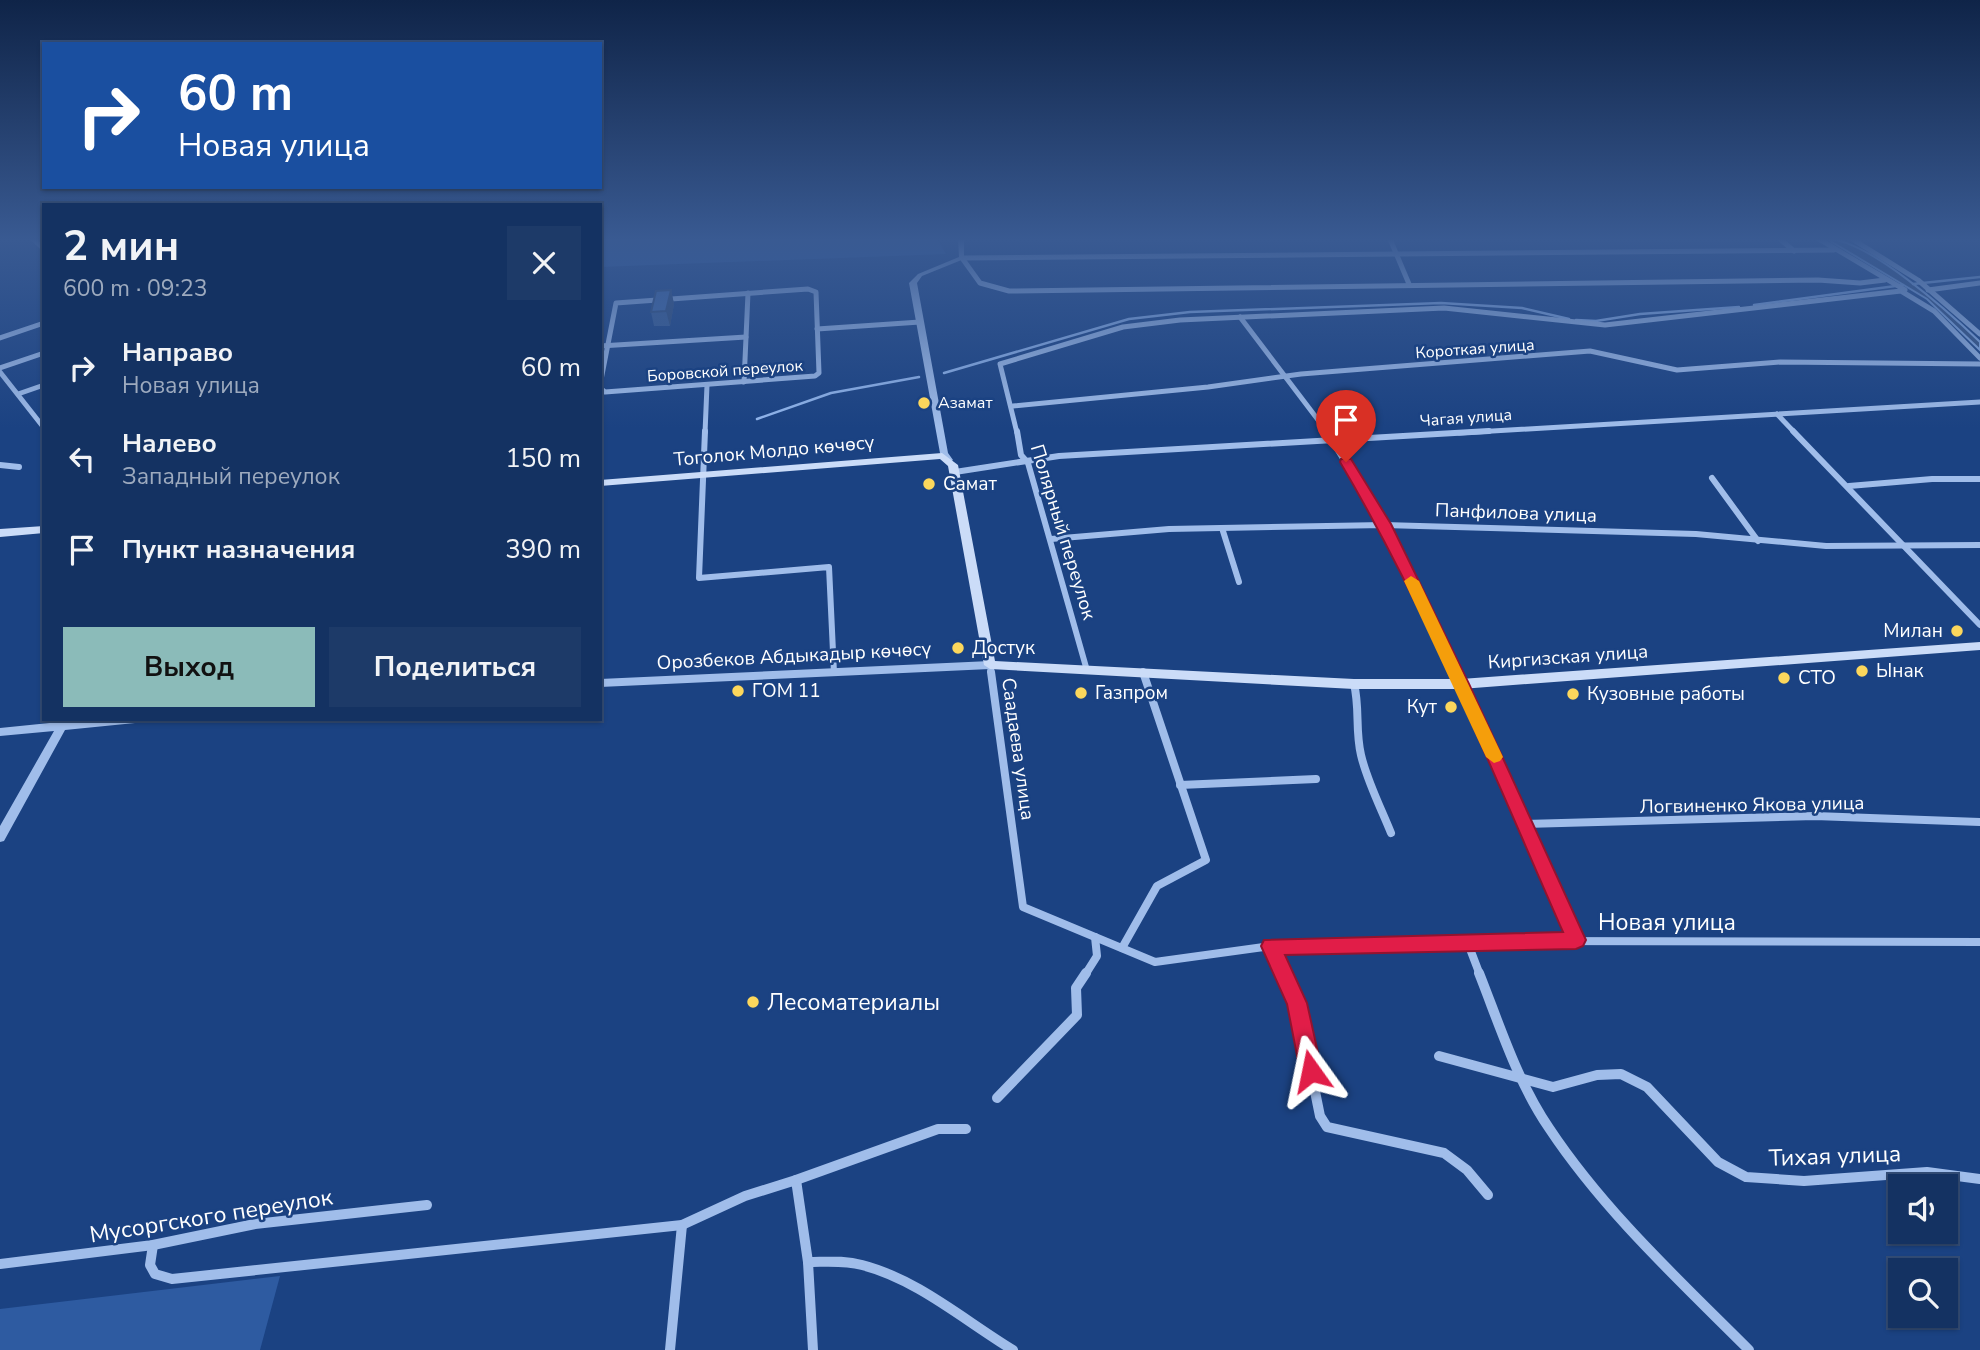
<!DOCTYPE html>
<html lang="ru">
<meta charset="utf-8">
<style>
body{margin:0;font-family:"Nunito Sans",sans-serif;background:#1d3a68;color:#f1f3f6;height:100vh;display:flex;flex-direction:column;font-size:26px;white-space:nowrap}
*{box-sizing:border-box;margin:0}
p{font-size:23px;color:#9daabe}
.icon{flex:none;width:38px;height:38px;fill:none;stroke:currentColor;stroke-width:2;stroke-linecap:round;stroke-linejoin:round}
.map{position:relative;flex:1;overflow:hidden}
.sheet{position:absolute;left:42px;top:203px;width:560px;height:518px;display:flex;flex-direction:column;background:#143262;border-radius:0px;box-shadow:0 2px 5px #0004,0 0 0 2px #334d77}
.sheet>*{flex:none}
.hud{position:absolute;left:42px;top:42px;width:560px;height:147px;border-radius:0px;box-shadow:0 2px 5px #0004,0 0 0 2px #334d77;background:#1a4fa0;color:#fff;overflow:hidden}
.fabs{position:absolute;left:1888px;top:1174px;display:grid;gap:14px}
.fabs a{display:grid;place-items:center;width:70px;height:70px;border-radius:0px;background:#143262;box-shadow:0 2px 5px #0004,0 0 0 2px #334d77;font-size:35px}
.pin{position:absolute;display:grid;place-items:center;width:60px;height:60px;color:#fff;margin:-72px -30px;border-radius:50% 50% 50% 0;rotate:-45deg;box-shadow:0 0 7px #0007}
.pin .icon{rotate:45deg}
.me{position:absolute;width:77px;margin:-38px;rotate:348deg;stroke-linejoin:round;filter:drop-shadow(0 0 5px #0008)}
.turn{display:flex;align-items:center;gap:24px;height:147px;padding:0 21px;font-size:32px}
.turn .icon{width:91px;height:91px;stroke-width:2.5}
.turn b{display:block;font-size:49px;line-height:60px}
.round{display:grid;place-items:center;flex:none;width:74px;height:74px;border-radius:0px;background:#1d3a68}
.headline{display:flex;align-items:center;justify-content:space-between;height:119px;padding:0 21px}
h1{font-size:42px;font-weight:700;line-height:52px}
.action{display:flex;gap:14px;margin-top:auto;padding:14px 21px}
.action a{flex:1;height:80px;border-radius:0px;background:#8bbbb9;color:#111;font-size:28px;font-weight:700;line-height:80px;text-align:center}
.action a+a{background:#1d3a68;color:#f1f3f6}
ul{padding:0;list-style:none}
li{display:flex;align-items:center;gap:21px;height:91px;padding:0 21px}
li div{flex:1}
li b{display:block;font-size:26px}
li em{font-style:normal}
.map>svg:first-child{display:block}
</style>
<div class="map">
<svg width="1980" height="1350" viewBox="0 0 1980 1350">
<rect width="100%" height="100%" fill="#1b4282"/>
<g fill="#2e5ba1">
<path d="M600,239h337l9,15 -346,13z"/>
<path d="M280,1276l-20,74h-260v-41z"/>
</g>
<path fill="#375483" stroke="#93b7ed" stroke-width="2" d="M1827,239c41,0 123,74 153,103v8l-53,-51z"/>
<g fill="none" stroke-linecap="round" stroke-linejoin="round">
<g stroke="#93b7ed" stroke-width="2.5">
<path d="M1913,284l67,-7"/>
<path d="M1754,305l149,-20"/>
<path d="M1576,320l20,1 44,-7 99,-7"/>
<path d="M944,373l185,-54 61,-7 251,-9 81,5 47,11"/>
<path d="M757,419l74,-26 88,-16"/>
</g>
<g stroke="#a0bdea" stroke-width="5">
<path d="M33,239l11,10"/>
<path d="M1390,239l19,45"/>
<path d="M1780,239l14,12"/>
<path d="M1819,239l86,51"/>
<path d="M1852,239l66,41 62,54"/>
<path d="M962,258l18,25 29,8 809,-11 42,3 25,-3"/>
<path d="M962,258l872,-8"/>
<path d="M1928,290l52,-7"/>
<path d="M1240,317l88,116"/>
<path d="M817,329l103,-7"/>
<path d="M0,338l44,-15"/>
<path d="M600,346l146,-9"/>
<path d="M0,368l44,-15"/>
<path d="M0,372l44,56"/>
<path d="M744,382l4,-89"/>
<path d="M600,385l16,-82 192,-14 8,3 3,81 -4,3 -210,16 -5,-4"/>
<path d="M18,394l26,-9"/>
<path d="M1013,406l195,-19 93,-13 289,-23 87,19 103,-8 200,2"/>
<path d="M1777,414l18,19"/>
<path d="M705,433l2,-48"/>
<path d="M1017,433l-17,-69 123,-37 57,-7 264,-12 161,17 296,-34 33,20 46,47"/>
<path d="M1459,433l521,-31"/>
</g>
<g stroke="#a0bdea" stroke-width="6">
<path d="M705,431l-6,147 130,-11 5,106"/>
<path d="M1017,431l4,24 7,8 58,204"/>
<path d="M1326,431l58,94 72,148"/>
<path d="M1793,431l187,194"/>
<path d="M0,465l19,2"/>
<path d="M955,472l104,-16 430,-25"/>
<path d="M1712,478l46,63"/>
<path d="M1849,486l83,-7h48"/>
<path d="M1222,528l17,54"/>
<path d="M1051,539l118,-10 215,-4 312,9 130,12 154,-1"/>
<path d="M990,665l1,8"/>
</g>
<g stroke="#a0bdea" stroke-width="8">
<path d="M991,672l32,235 132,55 116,-16 196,-5 513,1"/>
<path d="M1455,672l121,268"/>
<path d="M1354,684c6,24 1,46 7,71 6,26 20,53 30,78"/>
<path d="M1180,785l136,-6"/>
<path d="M1525,824l290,-8 165,6"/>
<path d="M1467,941l13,34"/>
<path d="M1271,946l13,29"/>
<path d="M1122,948l35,-62 49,-26 -63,-188"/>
<path d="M1085,975l12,-19 -2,-19"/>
</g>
<g stroke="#a0bdea" stroke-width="10">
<path d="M1283,973l14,30 23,113 7,11 117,26 23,17 21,25"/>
<path d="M1479,973c21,53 38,108 70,155 55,83 130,152 200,222"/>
<path d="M1439,1056l114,31 44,-12 24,-1 26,13 71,75 28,15 58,4 123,-9 53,7"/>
<path d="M997,1098l80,-83 -1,-27 10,-15"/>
<path d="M796,1180l142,-51h28"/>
<path d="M153,1245l-3,20 5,9 17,5 510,-54 63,-29 51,-16 12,82"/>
<path d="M0,1264l153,-19 102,-21 172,-19"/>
<path d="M670,1350l12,-125"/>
<path d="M813,1350l-5,-88c18,0 36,-2 54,3 55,14 103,56 151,85"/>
</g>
<g fill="#a0bdea" fill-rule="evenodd">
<path d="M958,239h6v20l-42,17 -5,7 31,170 5,7 -4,3 -3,-1 -6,-9 -31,-170 9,-9 41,-17z"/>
<path d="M990,661l5,4 -5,4 -390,18v-8z"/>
<path d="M89,719h51l-5,4 -70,7 -61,111 -4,1v-16l54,-95 -54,5v-8z"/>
</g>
<g fill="#cbdcf8" fill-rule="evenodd">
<path d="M942,453l16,12 37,196 359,18h107l519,-37v8l-519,39h-107l-364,-20 -6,-4 -36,-199 -8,-7 -340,27v-6z"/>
<path d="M44,526v7l-44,4v-8z"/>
</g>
</g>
<path fill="#3a5d93" d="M671,290l3,14 -4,22h-16l-3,-14z"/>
<path fill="#304c78" d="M671,290l3,14 -4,22 -4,-15z"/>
<path fill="#446cab" stroke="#304c78" stroke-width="2" d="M671,290l-5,21 -15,1 5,-21z"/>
<linearGradient id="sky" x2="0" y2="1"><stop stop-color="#0f2448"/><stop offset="0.56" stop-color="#395a92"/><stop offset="1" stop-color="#395a92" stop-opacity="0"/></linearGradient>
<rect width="1980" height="428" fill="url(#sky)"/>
<path fill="#e11d48" stroke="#92132f" stroke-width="2" d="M1341,459h10l40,65 78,160 117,256 -3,6 -7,3 -291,6 22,48 15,68 -4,8 -7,3 -8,-3 -3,-8 -13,-67 -26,-58 3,-6 299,-8c-70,-159 -135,-321 -223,-470z"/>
<path fill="#f59e0b" d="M1411,576l8,5 84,176 -3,4 -6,2 -8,-6 -82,-176z"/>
<g fill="#fcd75c" stroke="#1b4282" stroke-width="2.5">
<circle cx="924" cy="403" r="7"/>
<circle cx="929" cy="484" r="7"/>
<circle cx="1957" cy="631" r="7"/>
<circle cx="958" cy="648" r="7"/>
<circle cx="1862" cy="671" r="7"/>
<circle cx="1784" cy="678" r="7"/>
<circle cx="738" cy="691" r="7"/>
<circle cx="1081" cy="693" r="7"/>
<circle cx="1573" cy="694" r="7"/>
<circle cx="1451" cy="707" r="7"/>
<circle cx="753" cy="1002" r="7"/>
</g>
<g text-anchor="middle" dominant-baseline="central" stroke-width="5" stroke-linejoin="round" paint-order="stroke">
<g font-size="16" fill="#fff" stroke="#1b4282">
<text transform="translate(1475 349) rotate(-4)">Короткая улица</text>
<text transform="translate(725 371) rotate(-4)">Боровской переулок</text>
<text transform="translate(1466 418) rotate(-4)">Чагая улица</text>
</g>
<g font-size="16" fill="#fff" stroke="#1b4282" text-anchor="start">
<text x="938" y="403">Азамат</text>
</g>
<g font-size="19" fill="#fff" stroke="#1b4282">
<text transform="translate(774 451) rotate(-5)">Тоголок Молдо көчөсү</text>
<text transform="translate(1516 513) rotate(2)">Панфилова улица</text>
<text transform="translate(1063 532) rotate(73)">Полярный переулок</text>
<text transform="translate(794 656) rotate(-3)">Орозбеков Абдыкадыр көчөсү</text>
<text transform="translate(1568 657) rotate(-4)">Киргизская улица</text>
<text transform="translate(1018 749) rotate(82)">Саадаева улица</text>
<text transform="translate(1752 805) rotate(-1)">Логвиненко Якова улица</text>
</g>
<g font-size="19" fill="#fff" stroke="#1b4282" text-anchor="start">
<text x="943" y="484">Самат</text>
<text x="1943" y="631" text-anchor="end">Милан</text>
<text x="972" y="648">Достук</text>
<text x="1876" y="671">Ынак</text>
<text x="1798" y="678">СТО</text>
<text x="752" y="691">ГОМ 11</text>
<text x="1095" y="693">Газпром</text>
<text x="1587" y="694">Кузовные работы</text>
<text x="1437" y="707" text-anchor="end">Кут</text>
</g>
<g font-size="23" fill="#fff" stroke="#1b4282">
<text x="1667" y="922">Новая улица</text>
<text transform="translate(1835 1156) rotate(-2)">Тихая улица</text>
<text transform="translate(211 1216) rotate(-9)">Мусоргского переулок</text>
</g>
<g font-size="23" fill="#fff" stroke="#1b4282" text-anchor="start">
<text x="767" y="1002">Лесоматериалы</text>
</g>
</g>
</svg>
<div class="fabs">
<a><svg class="icon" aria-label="sound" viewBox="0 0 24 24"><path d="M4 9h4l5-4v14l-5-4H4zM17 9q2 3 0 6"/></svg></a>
<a><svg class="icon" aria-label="search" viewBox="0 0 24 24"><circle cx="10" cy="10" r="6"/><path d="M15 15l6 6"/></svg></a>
</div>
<div class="pin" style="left:1346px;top:462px;background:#d93025"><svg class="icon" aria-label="arrive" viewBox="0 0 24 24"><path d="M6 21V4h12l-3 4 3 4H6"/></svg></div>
<svg class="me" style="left:1311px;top:1071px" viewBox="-20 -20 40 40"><path d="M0-17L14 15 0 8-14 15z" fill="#e11d48" stroke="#fff" stroke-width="4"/></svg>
<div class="hud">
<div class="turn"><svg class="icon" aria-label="right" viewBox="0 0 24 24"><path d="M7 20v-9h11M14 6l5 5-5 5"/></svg><div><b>60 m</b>Новая улица</div></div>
</div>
<section class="sheet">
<div class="headline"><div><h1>2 мин</h1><p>600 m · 09:23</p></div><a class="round"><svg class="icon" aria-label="close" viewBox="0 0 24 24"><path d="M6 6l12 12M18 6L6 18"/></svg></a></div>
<ul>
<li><svg class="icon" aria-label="right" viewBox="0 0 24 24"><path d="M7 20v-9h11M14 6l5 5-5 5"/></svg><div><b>Направо</b><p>Новая улица</p></div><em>60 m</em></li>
<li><svg class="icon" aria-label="left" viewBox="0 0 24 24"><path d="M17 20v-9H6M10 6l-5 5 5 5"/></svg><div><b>Налево</b><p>Западный переулок</p></div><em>150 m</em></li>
<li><svg class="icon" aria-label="arrive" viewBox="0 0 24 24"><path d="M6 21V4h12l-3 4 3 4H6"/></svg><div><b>Пункт назначения</b></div><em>390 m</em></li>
</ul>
<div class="action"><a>Выход</a><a>Поделиться</a></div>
</section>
</div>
